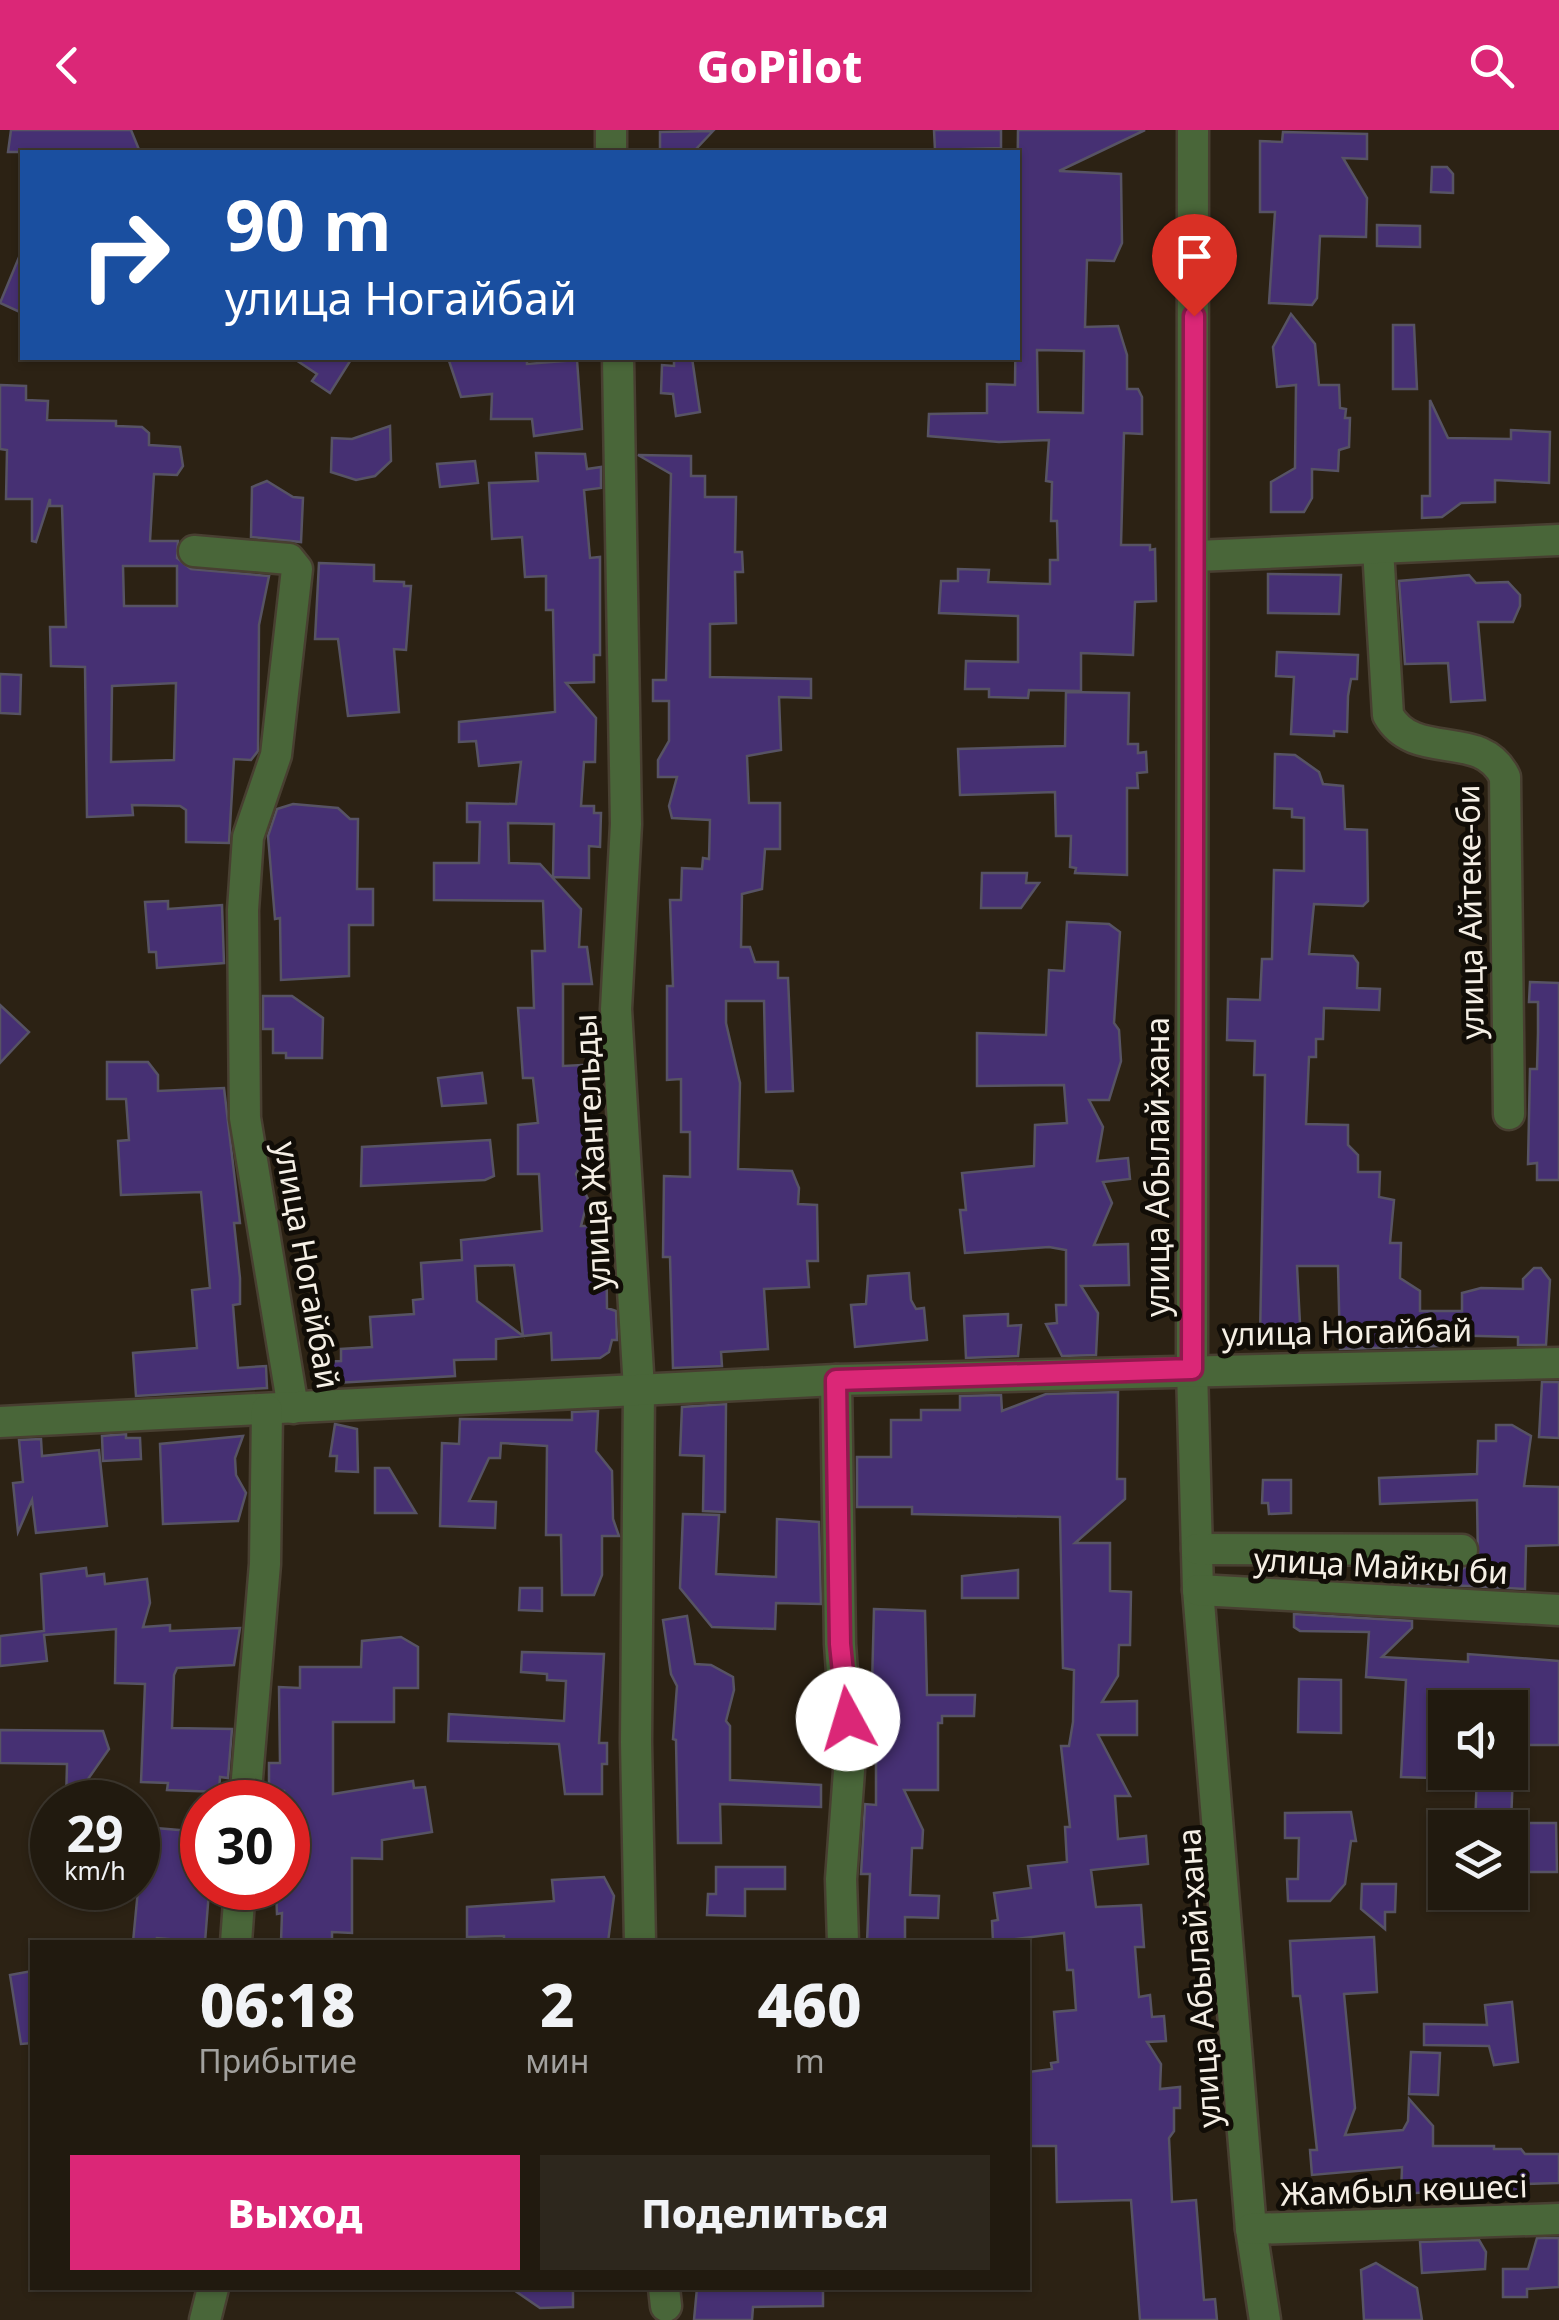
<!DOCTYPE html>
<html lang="ru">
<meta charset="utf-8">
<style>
body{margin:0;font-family:"Noto Sans",sans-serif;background:#2d271d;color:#f1f3f6;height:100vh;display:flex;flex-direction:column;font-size:38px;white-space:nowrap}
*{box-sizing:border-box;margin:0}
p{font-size:32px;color:#a2a19e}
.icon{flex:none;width:55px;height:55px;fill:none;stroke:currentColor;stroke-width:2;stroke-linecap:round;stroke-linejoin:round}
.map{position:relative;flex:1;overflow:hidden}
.drawer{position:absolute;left:30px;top:1810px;width:1000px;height:350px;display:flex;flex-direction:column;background:#211a0f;border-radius:0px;box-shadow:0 2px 8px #0004,0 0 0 2px #3e382f}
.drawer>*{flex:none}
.top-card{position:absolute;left:20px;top:20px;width:1000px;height:210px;border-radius:0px;box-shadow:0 2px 8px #0004,0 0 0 2px #3e382f;background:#1a4fa0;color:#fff;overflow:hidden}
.fabs{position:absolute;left:1428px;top:1560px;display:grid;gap:20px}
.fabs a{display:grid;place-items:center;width:100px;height:100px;border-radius:0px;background:#211a0f;box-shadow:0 2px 8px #0004,0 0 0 2px #3e382f;font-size:50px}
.speed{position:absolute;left:30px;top:1650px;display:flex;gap:20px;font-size:50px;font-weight:700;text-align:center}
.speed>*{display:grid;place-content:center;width:130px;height:130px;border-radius:50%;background:#211a0f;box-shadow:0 2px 8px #0004,0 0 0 2px #3e382f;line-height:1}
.speed small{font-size:25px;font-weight:400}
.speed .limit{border:15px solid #d22;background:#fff;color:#111}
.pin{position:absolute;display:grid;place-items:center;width:85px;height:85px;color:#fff;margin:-102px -42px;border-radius:50% 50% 50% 0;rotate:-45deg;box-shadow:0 0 10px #0007}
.pin .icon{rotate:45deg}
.me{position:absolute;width:110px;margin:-55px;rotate:354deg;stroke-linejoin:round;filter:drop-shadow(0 0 8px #0008)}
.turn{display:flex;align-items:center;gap:35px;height:210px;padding:0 40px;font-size:45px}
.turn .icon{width:130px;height:130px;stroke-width:2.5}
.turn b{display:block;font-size:70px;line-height:85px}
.eta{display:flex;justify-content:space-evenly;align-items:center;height:170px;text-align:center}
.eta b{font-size:60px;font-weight:800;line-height:70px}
.cta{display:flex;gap:20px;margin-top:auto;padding:20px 40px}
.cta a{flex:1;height:115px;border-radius:0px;background:#db2777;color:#fff;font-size:40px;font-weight:800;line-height:115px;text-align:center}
.cta a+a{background:#2d271d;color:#f1f3f6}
header{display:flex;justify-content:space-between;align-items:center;height:130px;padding:0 40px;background:#db2777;color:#fff;font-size:45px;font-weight:800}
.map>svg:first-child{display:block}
</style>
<header><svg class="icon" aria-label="back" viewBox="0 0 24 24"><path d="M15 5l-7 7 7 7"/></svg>GoPilot<svg class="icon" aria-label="search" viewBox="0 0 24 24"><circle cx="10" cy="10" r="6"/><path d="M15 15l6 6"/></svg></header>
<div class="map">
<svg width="1559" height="2190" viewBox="0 0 1559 2190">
<rect width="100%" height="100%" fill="#2c2214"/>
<g fill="#463073" stroke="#575364" stroke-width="2.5" fill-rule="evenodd">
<path d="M11,0h120l9,22h-132z"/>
<path d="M934,0h67v18l-66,2z"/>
<path d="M1018,0h127l-86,41 62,3 1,69 -8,18 -27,-1 -2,67 33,-1 9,29v34h11l4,8v37l-18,-1 -3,112h29v5l5,-1 1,52 -21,1 -2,53 -52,-2v38l-52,-1 -1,8 -39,-1v-8h-24l1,-28 52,1v-46l-79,-3 2,-32h17v-12l31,1 -1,12 62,2v-24h8l-1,-39h-6l1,-39 -6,-1 3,-41 -50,2 -71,-6 1,-22 58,-1v-29l28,1zM1037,220l47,1 -1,62 -45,-1z"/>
<path d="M713,1l-17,18 -36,3v-20z"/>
<path d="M1283,2l84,2v25l-24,-1 24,40 -1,39 -46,-1 -3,62 -5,7 -43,-2 6,-91h-15v-71l22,1z"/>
<path d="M1432,37h15l6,7v19l-22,-1z"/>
<path d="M1377,95l43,1v21l-43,-1z"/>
<path d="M22,120v63l-22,-10z"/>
<path d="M1291,184l24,30 4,41h20l1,23 6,1 -1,9h5l-1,29 -10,3 -1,21 -26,-2v29l-8,14h-33v-30l24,-14 1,-83 -19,2 -4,-40z"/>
<path d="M1393,195h21l3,64h-24z"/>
<path d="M293,228h59l-22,35 -18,-12 5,-7z"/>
<path d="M448,228h79v6l50,-4 5,69 -48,7 -2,-17h-41l1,-25 -31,3z"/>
<path d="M674,228h18l8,54 -24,4 -3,-22 -12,-1 1,-28 12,1z"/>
<path d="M0,255l26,1v14l22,1 -1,19 69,1v5l26,1 7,6v12l31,2 3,19 -6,9 -23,-1 -4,67h28l-1,17 14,11 78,7 -10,49 -1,126 -7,9 -17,-1 -5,84 -43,-1v-32l-6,-4 -48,-1 1,10 -46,2 -2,-150 -34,-1 -1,-39h16l-4,-121h-12v-7l-14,43 -4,-1v-42h-26l1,-49 -7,-1zM123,436h54v40h-53zM176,553l-2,77 -63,2 1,-76z"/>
<path d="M1430,270l18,38 63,1v-9l39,2 -1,51 -54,-3v22l-34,1 -19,14 -20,1v-22h8z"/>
<path d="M390,296l1,35 -16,15 -19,4 -25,-8 1,-34 20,1z"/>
<path d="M536,323l49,1 2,15 14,-2v21l-17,2 6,68 10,-1v98h-6v27l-28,1 30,35 -1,44h-11l-3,44h13v7h7l-1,34 -11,-1v32l-36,-1 1,-53 -46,-1 1,40 31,1 41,45 -2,38h8l5,37h-29v82l19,-1 3,40 14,21 -23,48 12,25 -7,27h21v8h4l1,74 9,3 1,29h-5l-3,12 -9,6 -48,2 -1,-27 -55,6v20l-42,1 1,16 -136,8 -1,-22 23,-1v-12l31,-2 -2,-30 44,-3 -1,-14 10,-1 -2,-36 41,-3 -1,-20 81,-9 -3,-57h-21v-49l20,-2 -5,-45h-10l-5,-70h16l-2,-57h13l-2,-50 -109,-1v-37h45l1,-41h-13v-19l49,1 5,-42 -42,4 -3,-25 -17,1v-20l96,-10 -2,-102h-7v-34l-21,1 -3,-40 -30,2 -3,-56 49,-2zM514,1135l9,71 -46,-35 -2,-35z"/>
<path d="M638,325l53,1v20h14v21h31l-1,55h7l1,20h-8l1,51 -26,1v53l101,2v19l-32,-1 2,53 -34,6 2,47h31v46h-15l-3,40 -20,5 -1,53h9l5,15h23v16h10l5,113 -27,1 -2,-91h-38v22l14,60 -2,86 54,2 7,17 -1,16 19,1 1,56h-11l2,26 -45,2 4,60 -47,3 1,14 -49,2 -3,-111h-7l1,-81 26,1v-45h-9v-53l-14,1v-94h6l-3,-86h11l1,-32 20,1 1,-11 6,1 1,-39 -38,-2 -3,-12 8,-29h-19v-17l11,-19v-40h-16v-21h13l5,-206z"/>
<path d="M475,331l3,22 -38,4 -3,-23z"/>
<path d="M267,351l26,16 10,1 -2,44 -50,-5 1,-50z"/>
<path d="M319,433l55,2v16l30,1v4h7l-5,64 -12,-1 5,63 -51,4 -10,-77h-23z"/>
<path d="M1268,444l73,1 -2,39 -71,-1z"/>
<path d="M1469,445l7,8 32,-1 12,13v11l-7,16h-35l7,78 -34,2 -3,-39 -43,1 -6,-83z"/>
<path d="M1277,522l81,3 -1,24h-6l-3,17 -1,36 -13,-1v5l-43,-2 3,-57 -18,-1z"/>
<path d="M0,544l21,1 -1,39 -20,-1z"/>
<path d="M1066,562l63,1 -1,51h10v9l8,-1 1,20 -10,1 1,15h-11v87l-52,-2 1,-5 -6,-1 1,-31h-15l-1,-44 -95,3 -2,-46 107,-3z"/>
<path d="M1275,624l20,1 24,17 4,12 20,2 2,43 22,1 1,71 -5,5 -49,-2 -5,50 44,2 5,7 -1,25 23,1 -1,21 -55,-2 -1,31h-7v18h-7l-3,67 42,1v20l10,10v17h22l-1,25 15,3 -4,43h11l-1,35 20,13v20h42v-18l19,-5 42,1v-10l11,-11h7l9,12 -4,65h-28v-8l-77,-2v11l-101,3 -2,-83h-41l3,58 -8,14 -32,-1 5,-262h-11l1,-34 -28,-1 1,-41 32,1 2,-41h10l2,-89 30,1v-53l-12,-1v-8l-18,-1z"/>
<path d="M293,674l45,4 12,11h8l-1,70h16v36h-24v51l-68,4 -1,-62 -5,1 -7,-83 9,-27z"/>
<path d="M982,743h45l-1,10h13l-18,25h-40z"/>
<path d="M168,771v8l54,-4 2,58 -67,5 -1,-16h-7l-4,-50z"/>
<path d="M1067,792l42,2 11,8 -6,91 5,7 2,31 -12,39h-20l14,27 -6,34 31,-3 2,21 -27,3 9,21 -18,42 34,-1 1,41 -48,1 17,27 -2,42 -34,1 -16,-32 11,-1 -1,-18h10v-55l-17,-3 -84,6 -5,-43h6l-4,-37 72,-7 1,-41 32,-2 -3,-38 -87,1v-53l69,2 3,-65 15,1z"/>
<path d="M1530,852l29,1v197h-22v-17l-9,1 2,-95h7l1,-36v-31h-9z"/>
<path d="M263,866h29l31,22 -1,40h-36v-5h-13v-24h-10z"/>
<path d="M0,875l29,27 -29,31z"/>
<path d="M107,932h41l10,13v16l66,-3 16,135h-6l6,55v26l-7,1 5,63 28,-2 1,22 -131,8 -3,-43 64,-5 -5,-58 18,-2 -9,-96 -80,3 -3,-54 11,-1 -3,-41h-19z"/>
<path d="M482,943l4,30 -44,3 -4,-28z"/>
<path d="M490,1010l4,36 -9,4 -124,6 1,-39z"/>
<path d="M909,1143l2,27 5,9 8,-1 3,32 -72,7 -4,-42 15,-1 2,-28z"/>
<path d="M1008,1184v12l13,-1 -3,31 -52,2 -2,-42z"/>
<path d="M1542,1252h17v56l-20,-1z"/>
<path d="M1118,1262l-1,87h8v20l-50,44h35v48l21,1 -1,53h-11l-1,31 -16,26 35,-1v34h-39l32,61h-15l3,43 28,-3 2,28 -57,6 5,37 45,-2 3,42h-9l4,50 11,-2 2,22 12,-1 2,25 -19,1 14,22 -1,25 20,-2v21h-6v23l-5,7 3,64 24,-2 8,100 11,-1 2,21h-77l-9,-120 -74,2 -1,-56h-28v-74l24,-3 -1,-6 7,-1 -4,-50 22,-2 -3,-40h-6l-3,-37 -71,9 -1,-21 6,-1 -4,-27 37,-5 -3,-22 39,-4 -2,-35h5l-9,-81h8l4,-24 1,-52 -11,-2 -3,-151 -148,-3v-7h-55v-50h34v-37h30v-10h39v-14l41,-1 1,16 44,-17z"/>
<path d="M726,1274l-1,108 -22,-1 1,-55 -24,-1 2,-48z"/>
<path d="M598,1281l-2,40 16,20 1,48 6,17h-17v39l-8,20h-32l-1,-60h-15l1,-89 -46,-3 -1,15h-11l-20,43 27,1 -1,26 -55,-2 2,-83 17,1 1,-25 112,1v-8z"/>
<path d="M335,1294l22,5 1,43 -22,-1 1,-15h-7z"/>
<path d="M1496,1295h16l19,11 -7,50 35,1v58l-33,1 -1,43 -115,-6 2,-14h50l16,-9 -1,-60 -97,4 -1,-26 98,-4 1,-33h18z"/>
<path d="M126,1304v4h14l1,21 -38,2 -1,-25z"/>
<path d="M243,1306l-8,22 1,17 10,18 -8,28 -75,3 -3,-80z"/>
<path d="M41,1309l1,17 57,-6 8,76 -71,7 -4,-33 -14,32 -5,-49 10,-1 -4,-42z"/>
<path d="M375,1338h14l27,45h-41z"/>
<path d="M1263,1350h28v33l-22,1 -1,-11h-6z"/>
<path d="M683,1384l36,1 -3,59 60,3 1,-58 42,3 2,82 -45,-1 -1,26 -63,-2 -32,-39z"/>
<path d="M86,1438l1,8 17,-2 1,10 42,-5 3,24 -7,24 27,-2v6l70,-3 -6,37 -57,3 -3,7 -2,53 60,1 -4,49 -8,-1 -1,15 -52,-2 1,-7 -27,-1 4,-98 -30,-1 1,-54 -72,6 3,26 -47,5v-30l44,-5 -3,-57z"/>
<path d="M1018,1440v28h-56v-22z"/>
<path d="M520,1458h22v23l-23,-1z"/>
<path d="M874,1479l51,2 2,84h48l-1,21h-32v7h-4v67h-34l19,40 -1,18h-10l-2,47 29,1 -1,22 -33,-1v25h-38l3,-68h-9l4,-70 11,1v-82h-5z"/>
<path d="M1294,1484l118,7v7l-30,29 86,5v-8l91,7v84h-49v-37h-75l-2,70 -32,-1 5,-97 -40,-3 3,-45 -69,-1 -6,-4z"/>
<path d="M687,1486l8,48 16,1 22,12 1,13 -8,31 4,5v54l91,5v22l-101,-3 1,39h-43l-2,-103 -3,-1 4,-53 -6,-12 -8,-54z"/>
<path d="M401,1507l17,10v41h-24v34h-61v72l80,-13 1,7 11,-1 7,45 -50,8v19l-30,-1v75l-20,-1v10h-51l1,-29 -5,1 -1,-26h12v-86h-4v-11h-15v-28h11l-1,-76 21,1v-21h61l1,-26z"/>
<path d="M522,1522l82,2 -5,89h8v21h-5v30h-37l-6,-50 -111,-3 1,-27 115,7 2,-40 -19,-1v-6l-26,-2z"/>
<path d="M1299,1549l42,1v53l-43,-1z"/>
<path d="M0,1600l103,1 6,18 -37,53h-6l1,-38 -67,-1z"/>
<path d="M1477,1642h36l-2,51h45l1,49h-47v-44h-35z"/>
<path d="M1351,1682l5,29h-5l-6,43 -15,17h-42l-1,-22h11l1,-41h-14v-25z"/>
<path d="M144,1697l58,5v56l7,3 -4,51 -48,-4v4h-24z"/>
<path d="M716,1737h69v22h-40v27l-38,-1 1,-21h8z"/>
<path d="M604,1747l10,19 -6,46h-104v-6l-37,1v-30l87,-6 -2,-21z"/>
<path d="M1362,1754h34l-1,28h-10v17l-24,-20z"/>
<path d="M1374,1807l3,55 -33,2 11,114 -10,27 58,-5 5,-9 1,-22 24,27v20h61v3h27l4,5h34v29l-34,1v15h-34v-11l-90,6 1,-27 -90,8 -2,-25h7l-17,-154h-7l-3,-55z"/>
<path d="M32,1841v72l-11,1 -11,-69z"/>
<path d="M1512,1872l6,60 -24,3 -5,-19 -65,-1v-21l63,1 -2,-20z"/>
<path d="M1411,1922l29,1 -2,42 -29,-1z"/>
<path d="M1537,2108h22v49l-32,2v8h-24v-28h25z"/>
<path d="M1479,2110l7,12 -1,17 -63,4 -2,-31z"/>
<path d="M1376,2133l41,25 5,32h-58l-3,-50z"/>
<path d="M511,2158h62v19l-33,1z"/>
<path d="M697,2158h126v18l-70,1 -1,13h-58z"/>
</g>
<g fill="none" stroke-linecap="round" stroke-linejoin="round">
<g stroke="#483f31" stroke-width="35">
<g id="minor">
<path d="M611,0v22"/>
<path d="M1193,0l-1,1239 6,221 53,639 14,91"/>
<path d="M618,228l8,466 -10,185 23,380 -3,353 4,200"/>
<path d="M1378,419l10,166c27,48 93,12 117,62l4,337"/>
<path d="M194,421l95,8 8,10 -21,186 -28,82 -5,73 2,208 48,290"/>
<path d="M1196,426l363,-16"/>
<path d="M836,1250l4,264 9,127 -8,108 2,63"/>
<path d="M0,1292l836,-42 723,-17"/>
<path d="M1197,1419l265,1"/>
<path d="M1198,1460l361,20"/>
<path d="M245,1672l20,-238 2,-154"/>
<path d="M236,1812l4,-54"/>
<path d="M1251,2099l308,-10"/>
<path d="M664,2158l2,18"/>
<path d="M205,2190l8,-32"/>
</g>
</g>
<use href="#minor" stroke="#496639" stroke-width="30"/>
</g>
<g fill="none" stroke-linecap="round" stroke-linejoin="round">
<g stroke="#8e194d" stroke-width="25">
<path id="route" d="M848,1589l-8,-75 -4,-264 356,-11 2,-1053"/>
</g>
<use href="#route" stroke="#db2777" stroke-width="18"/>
</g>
<g text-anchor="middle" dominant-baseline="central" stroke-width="10" stroke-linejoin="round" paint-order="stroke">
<g font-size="32" fill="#f5efe5" stroke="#110d07">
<text transform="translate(1469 782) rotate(-91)">улица Айтеке-би</text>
<text transform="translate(591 1022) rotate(-93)">улица Жангельды</text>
<text transform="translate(1156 1037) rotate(-90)">улица Абылай-хана</text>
<text transform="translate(308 1135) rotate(80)">улица Ногайбай</text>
<text transform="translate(1347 1201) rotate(-1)">улица Ногайбай</text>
<text transform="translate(1381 1435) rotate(3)">улица Майкы би</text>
<text transform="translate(1198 1848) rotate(-94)">улица Абылай-хана</text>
<text transform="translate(1404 2059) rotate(-2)">Жамбыл көшесі</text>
</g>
</g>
</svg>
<div class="fabs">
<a><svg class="icon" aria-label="sound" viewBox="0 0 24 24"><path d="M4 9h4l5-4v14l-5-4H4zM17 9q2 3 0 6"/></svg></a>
<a><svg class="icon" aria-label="layers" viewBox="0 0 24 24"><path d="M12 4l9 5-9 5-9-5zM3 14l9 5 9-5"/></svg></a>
</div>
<div class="speed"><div>29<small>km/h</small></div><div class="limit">30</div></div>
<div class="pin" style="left:1194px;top:186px;background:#d93025"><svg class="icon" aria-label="arrive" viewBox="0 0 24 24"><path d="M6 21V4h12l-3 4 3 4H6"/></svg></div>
<svg class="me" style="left:848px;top:1589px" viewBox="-20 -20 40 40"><circle r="19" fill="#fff"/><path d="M0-13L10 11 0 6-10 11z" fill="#db2777"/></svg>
<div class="top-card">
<div class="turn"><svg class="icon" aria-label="right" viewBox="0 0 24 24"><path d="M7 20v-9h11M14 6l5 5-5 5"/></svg><div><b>90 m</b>улица Ногайбай</div></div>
</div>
<section class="drawer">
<div class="eta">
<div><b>06:18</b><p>Прибытие</p></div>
<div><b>2</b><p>мин</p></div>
<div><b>460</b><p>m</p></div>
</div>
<div class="cta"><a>Выход</a><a>Поделиться</a></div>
</section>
</div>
